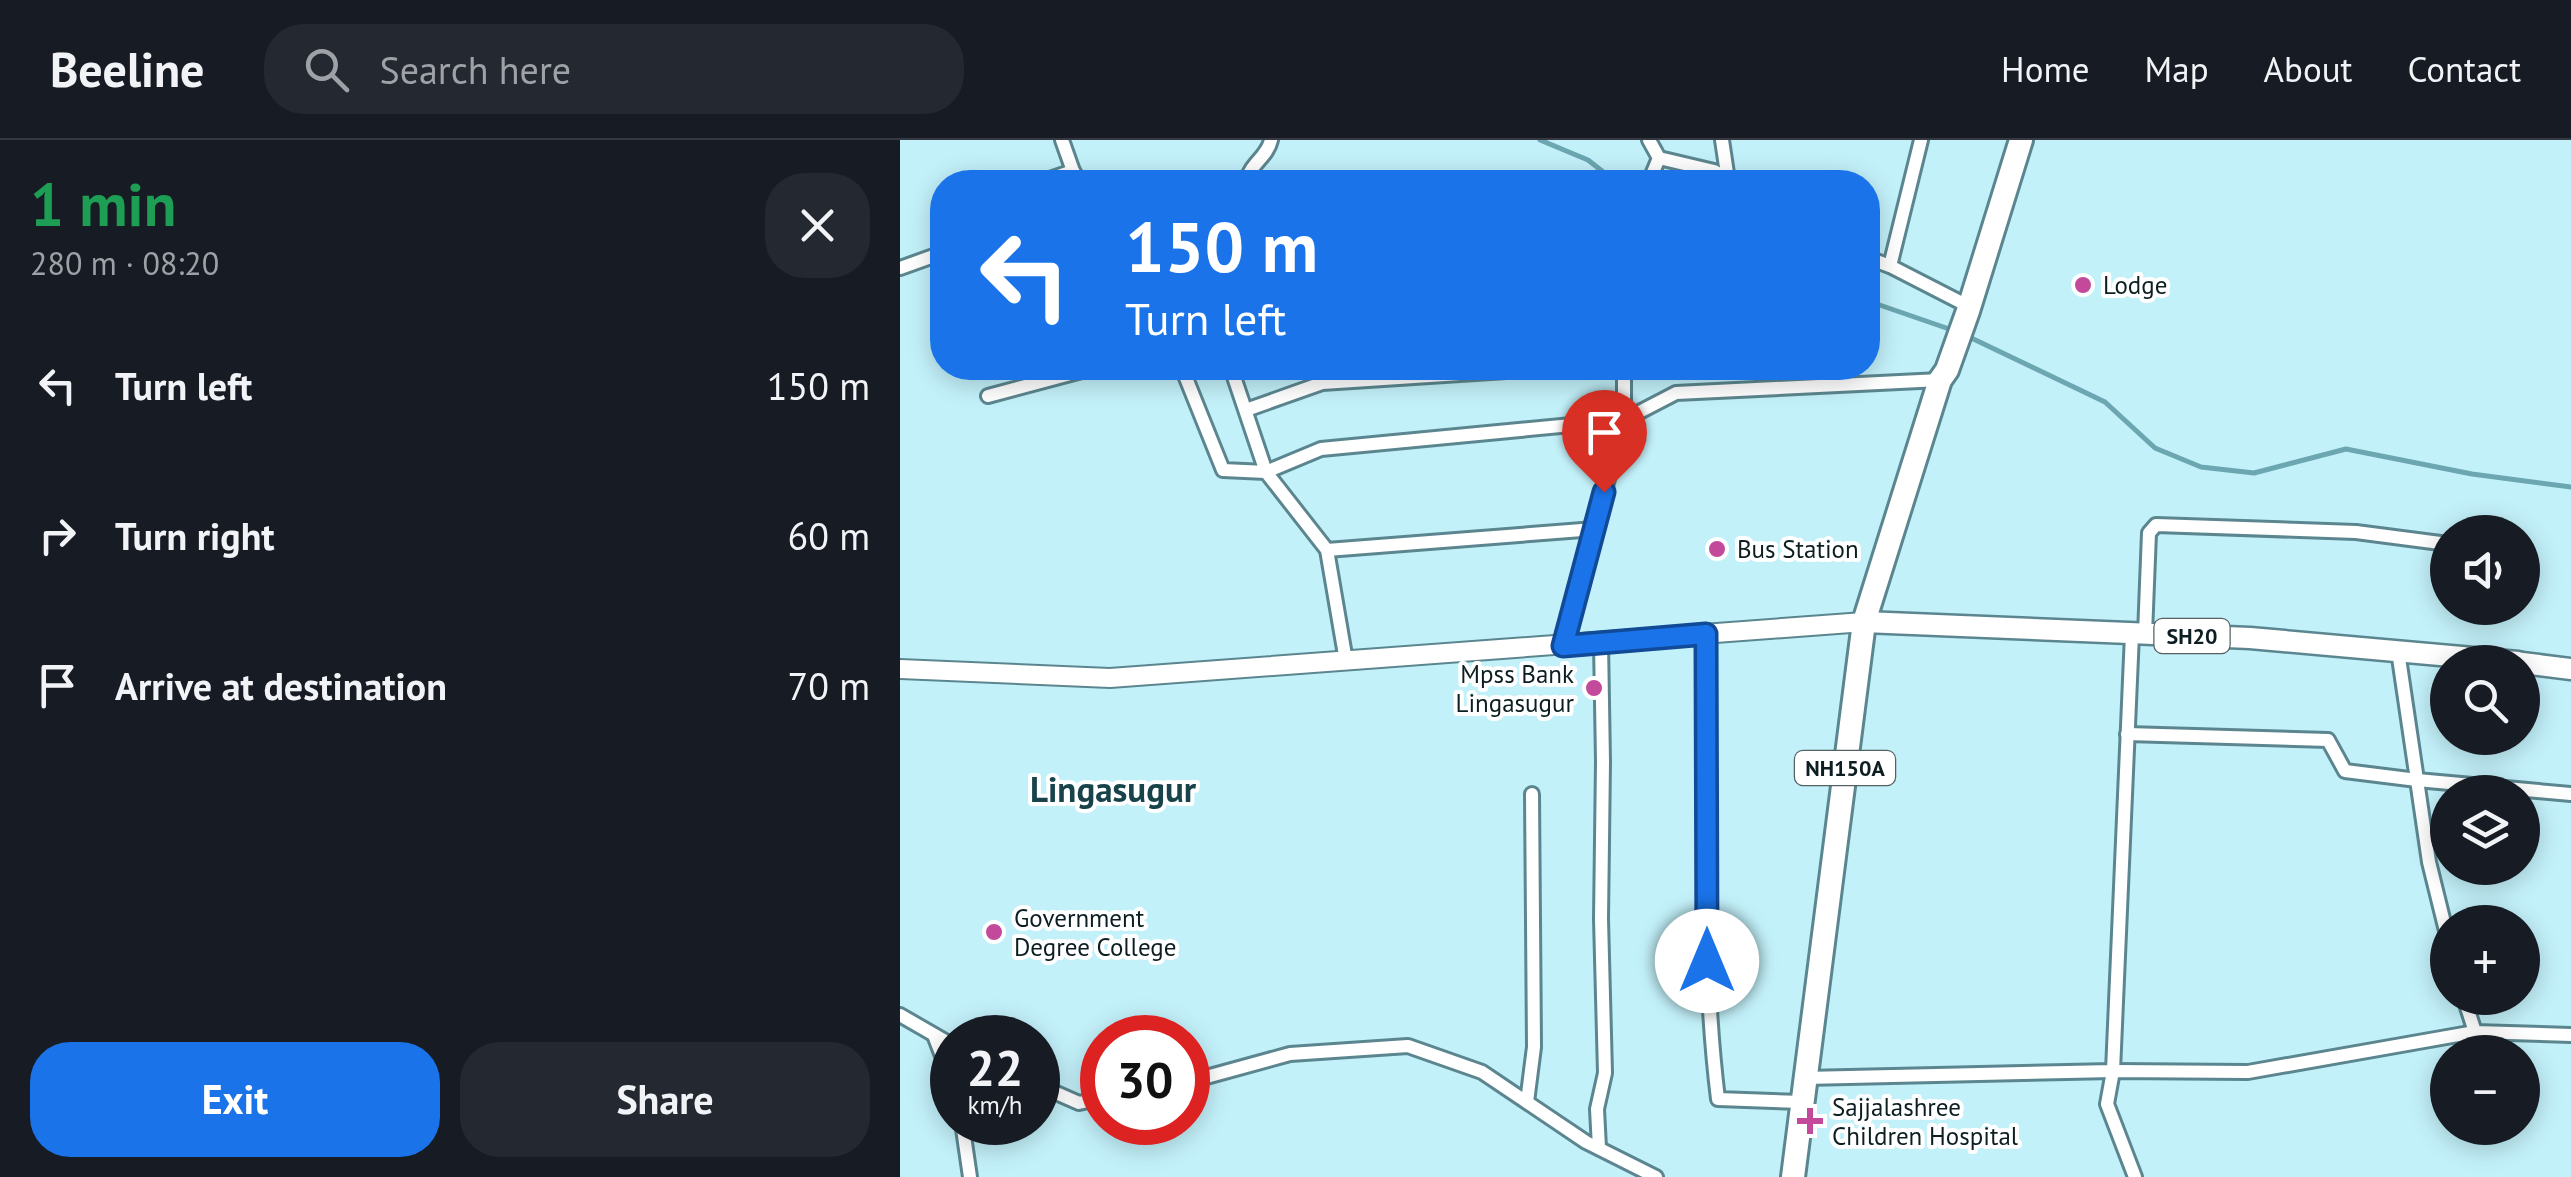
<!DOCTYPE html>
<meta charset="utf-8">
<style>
body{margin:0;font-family:"PT Sans",sans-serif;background:#242831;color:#f1f3f6;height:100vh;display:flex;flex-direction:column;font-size:38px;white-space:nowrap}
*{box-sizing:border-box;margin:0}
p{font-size:32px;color:#9ea1a6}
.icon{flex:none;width:55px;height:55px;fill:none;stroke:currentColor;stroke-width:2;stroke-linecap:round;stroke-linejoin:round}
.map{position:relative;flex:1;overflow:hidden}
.side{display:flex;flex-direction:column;background:#171b24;width:900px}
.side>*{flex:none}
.banner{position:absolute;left:30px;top:30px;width:950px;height:210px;border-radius:40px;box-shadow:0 5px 25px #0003;background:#1a73e8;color:#fff;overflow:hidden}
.fabs{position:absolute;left:1530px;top:375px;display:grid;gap:20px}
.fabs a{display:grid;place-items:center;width:110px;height:110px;border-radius:50%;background:#171b24;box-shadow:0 5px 25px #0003;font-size:50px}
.speed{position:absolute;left:30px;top:875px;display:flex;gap:20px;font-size:50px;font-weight:700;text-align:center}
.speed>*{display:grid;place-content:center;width:130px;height:130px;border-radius:50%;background:#171b24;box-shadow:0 5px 25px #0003;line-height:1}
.speed small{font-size:25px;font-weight:400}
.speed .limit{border:15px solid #d22;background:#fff;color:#111}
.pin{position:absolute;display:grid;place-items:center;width:85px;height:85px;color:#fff;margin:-102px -42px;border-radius:50% 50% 50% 0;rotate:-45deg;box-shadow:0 0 10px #0007}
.pin .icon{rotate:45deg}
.me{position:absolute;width:110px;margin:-55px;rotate:0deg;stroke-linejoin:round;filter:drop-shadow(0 0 8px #0008)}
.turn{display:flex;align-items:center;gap:35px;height:210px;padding:0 30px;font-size:45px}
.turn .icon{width:130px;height:130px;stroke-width:2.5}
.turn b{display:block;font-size:70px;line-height:85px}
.round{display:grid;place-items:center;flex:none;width:105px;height:105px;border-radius:40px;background:#242831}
.summary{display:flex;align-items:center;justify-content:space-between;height:170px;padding:0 30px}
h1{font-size:60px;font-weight:700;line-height:75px;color:#1e9e55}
.button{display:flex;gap:20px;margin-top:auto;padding:20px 30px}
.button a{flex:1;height:115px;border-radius:40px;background:#1a73e8;color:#fff;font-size:40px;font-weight:700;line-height:115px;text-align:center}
.button a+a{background:#242831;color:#f1f3f6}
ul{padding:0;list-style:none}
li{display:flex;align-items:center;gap:30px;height:150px;padding:0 30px}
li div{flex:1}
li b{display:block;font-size:38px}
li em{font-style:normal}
header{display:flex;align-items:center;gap:60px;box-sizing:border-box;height:140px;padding:0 50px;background:#171b24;border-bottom:2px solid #363941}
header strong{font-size:48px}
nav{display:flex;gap:55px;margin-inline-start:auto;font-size:35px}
.search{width:700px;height:90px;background:#242831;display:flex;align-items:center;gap:25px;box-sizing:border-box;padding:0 35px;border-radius:40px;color:#9ea1a6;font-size:38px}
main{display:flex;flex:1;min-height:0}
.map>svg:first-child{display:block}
</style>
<header>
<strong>Beeline</strong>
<div class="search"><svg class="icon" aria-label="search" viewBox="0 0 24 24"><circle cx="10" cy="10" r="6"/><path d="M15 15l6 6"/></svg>Search here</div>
<nav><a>Home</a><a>Map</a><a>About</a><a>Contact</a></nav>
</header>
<main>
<section class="side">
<div class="summary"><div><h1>1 min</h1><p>280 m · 08:20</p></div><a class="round"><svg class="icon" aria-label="close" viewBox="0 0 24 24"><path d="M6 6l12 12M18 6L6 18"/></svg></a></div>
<ul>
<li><svg class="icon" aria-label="left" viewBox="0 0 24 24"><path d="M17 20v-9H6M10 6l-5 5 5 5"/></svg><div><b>Turn left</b></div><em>150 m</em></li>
<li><svg class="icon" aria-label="right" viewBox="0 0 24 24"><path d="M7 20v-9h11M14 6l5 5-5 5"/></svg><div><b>Turn right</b></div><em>60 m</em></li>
<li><svg class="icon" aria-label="arrive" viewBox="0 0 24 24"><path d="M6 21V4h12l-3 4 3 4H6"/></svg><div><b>Arrive at destination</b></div><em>70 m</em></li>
</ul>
<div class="button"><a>Exit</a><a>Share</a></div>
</section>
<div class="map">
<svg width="1671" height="1037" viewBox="0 0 1671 1037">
<rect width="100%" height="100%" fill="#c3f1fa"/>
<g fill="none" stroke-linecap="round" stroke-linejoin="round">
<g stroke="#6ba6b1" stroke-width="5">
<path d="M640,0l48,20 28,22"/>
<path d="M968,161l87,30"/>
<path d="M1065,195l140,67 50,46 46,19 53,6 92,-24 126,25 99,13"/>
</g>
<g stroke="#5c868f" stroke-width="18">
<g id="street">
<path d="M162,0l11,31 7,11"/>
<path d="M749,0l10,18 55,13 19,11"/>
<path d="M822,0l6,40"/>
<path d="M141,42l32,-11"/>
<path d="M347,42c2,-18 20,-24 24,-42"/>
<path d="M749,42l10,-24"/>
<path d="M42,78v9"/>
<path d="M968,118l22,8 78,40"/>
<path d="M990,126l31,-126"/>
<path d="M0,128l42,-15"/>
<path d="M282,228l41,102 43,2 61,78 19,111"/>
<path d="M331,228l35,104 55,-23 303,-29v-52"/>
<path d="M88,256l105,-28"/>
<path d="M346,270l76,-27 229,-15"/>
<path d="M427,410l268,-21"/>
<path d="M806,494c3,155 -7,311 12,465l84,3"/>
<path d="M1245,494l4,-101 7,-8 200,7 92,12"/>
<path d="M663,505l61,-225 52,-27 264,-13"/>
<path d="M1498,511l19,129 154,14"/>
<path d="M1227,594l201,6 17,31 72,9 12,82 19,77"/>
<path d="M1564,858l11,34 96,3"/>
<path d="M0,875l52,30"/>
<path d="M34,895l18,47"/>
<path d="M905,938l308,-7 19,-437"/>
<path d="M288,942l102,-28 118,-8 74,26 104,70 70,35"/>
<path d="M138,945l41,18 23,-5"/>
<path d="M627,962l7,-55 -2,-253"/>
<path d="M62,982l8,55"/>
<path d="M699,1008l-2,-39 8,-36 -4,-154 2,-157 -2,-120"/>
<path d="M1235,1037l-28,-73 6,-33 135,1 227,-40"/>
</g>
</g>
<g stroke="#5c868f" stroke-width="22">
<path id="secondary" d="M0,529l210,9 754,-56"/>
</g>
<g stroke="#5c868f" stroke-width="25">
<g id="primary">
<path d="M964,482l386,16 268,24"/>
<path d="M1622,523l49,6"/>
</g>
</g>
<g stroke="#5c868f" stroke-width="28">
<path id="highway" d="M893,1037l71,-555 76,-242 7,-10 21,-59 53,-171"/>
</g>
<use href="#street" stroke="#fff" stroke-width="12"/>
<use href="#secondary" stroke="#fff" stroke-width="18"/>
<use href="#primary" stroke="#fff" stroke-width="20"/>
<use href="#highway" stroke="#fff" stroke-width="22"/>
</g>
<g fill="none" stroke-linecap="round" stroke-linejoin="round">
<g stroke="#114b97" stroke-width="25">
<path id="route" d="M704,352l-41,154 143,-12 1,327"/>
</g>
<use href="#route" stroke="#1a73e8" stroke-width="18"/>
</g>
<g fill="#c3499b" stroke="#fff" stroke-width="4">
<circle cx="1183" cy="145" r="10"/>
<circle cx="817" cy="409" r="10"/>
<circle cx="694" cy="548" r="10"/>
<circle cx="94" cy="792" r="10"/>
<path d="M905 966h10v10h10v10h-10v10h-10v-10h-10v-10h10z"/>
</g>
<g text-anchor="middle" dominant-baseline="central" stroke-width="8" stroke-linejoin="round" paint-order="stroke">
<g fill="#fff" stroke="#556264" stroke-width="2.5">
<rect x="1254.5" y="479" width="75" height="34" rx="8"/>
<rect x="895" y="611" width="100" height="34" rx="8"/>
</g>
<g font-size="22" font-weight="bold" fill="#0c1e21">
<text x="1292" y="496">SH20</text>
<text x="945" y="628">NH150A</text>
</g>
<g font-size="25" fill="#0c1e21" stroke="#fff" text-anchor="start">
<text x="1203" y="145">Lodge</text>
<text x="837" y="409">Bus Station</text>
<text x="674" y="534" text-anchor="end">Mpss Bank<tspan x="674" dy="29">Lingasugur</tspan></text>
<text x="114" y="778">Government<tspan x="114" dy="29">Degree College</tspan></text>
<text x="932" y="967">Sajjalashree<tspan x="932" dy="29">Children Hospital</tspan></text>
</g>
<g font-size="35" font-weight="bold" fill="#18434b" stroke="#fff">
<text x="213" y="649">Lingasugur</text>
</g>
</g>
</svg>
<div class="fabs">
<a><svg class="icon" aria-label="sound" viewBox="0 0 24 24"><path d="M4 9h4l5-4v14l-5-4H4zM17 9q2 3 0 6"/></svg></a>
<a><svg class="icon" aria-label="search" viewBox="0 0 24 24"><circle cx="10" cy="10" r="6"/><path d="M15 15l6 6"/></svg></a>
<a><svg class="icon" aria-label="layers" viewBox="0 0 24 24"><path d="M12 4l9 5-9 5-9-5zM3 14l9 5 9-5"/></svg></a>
<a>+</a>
<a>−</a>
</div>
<div class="speed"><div>22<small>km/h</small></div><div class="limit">30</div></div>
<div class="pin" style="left:704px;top:352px;background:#d93025"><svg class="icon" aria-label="arrive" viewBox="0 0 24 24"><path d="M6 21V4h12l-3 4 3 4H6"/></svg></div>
<svg class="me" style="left:807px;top:821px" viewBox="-20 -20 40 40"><circle r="19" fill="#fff"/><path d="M0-13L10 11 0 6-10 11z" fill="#1a73e8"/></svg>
<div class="banner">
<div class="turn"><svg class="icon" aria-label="left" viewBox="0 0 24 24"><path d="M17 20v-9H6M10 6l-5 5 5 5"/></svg><div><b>150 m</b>Turn left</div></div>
</div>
</div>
</main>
